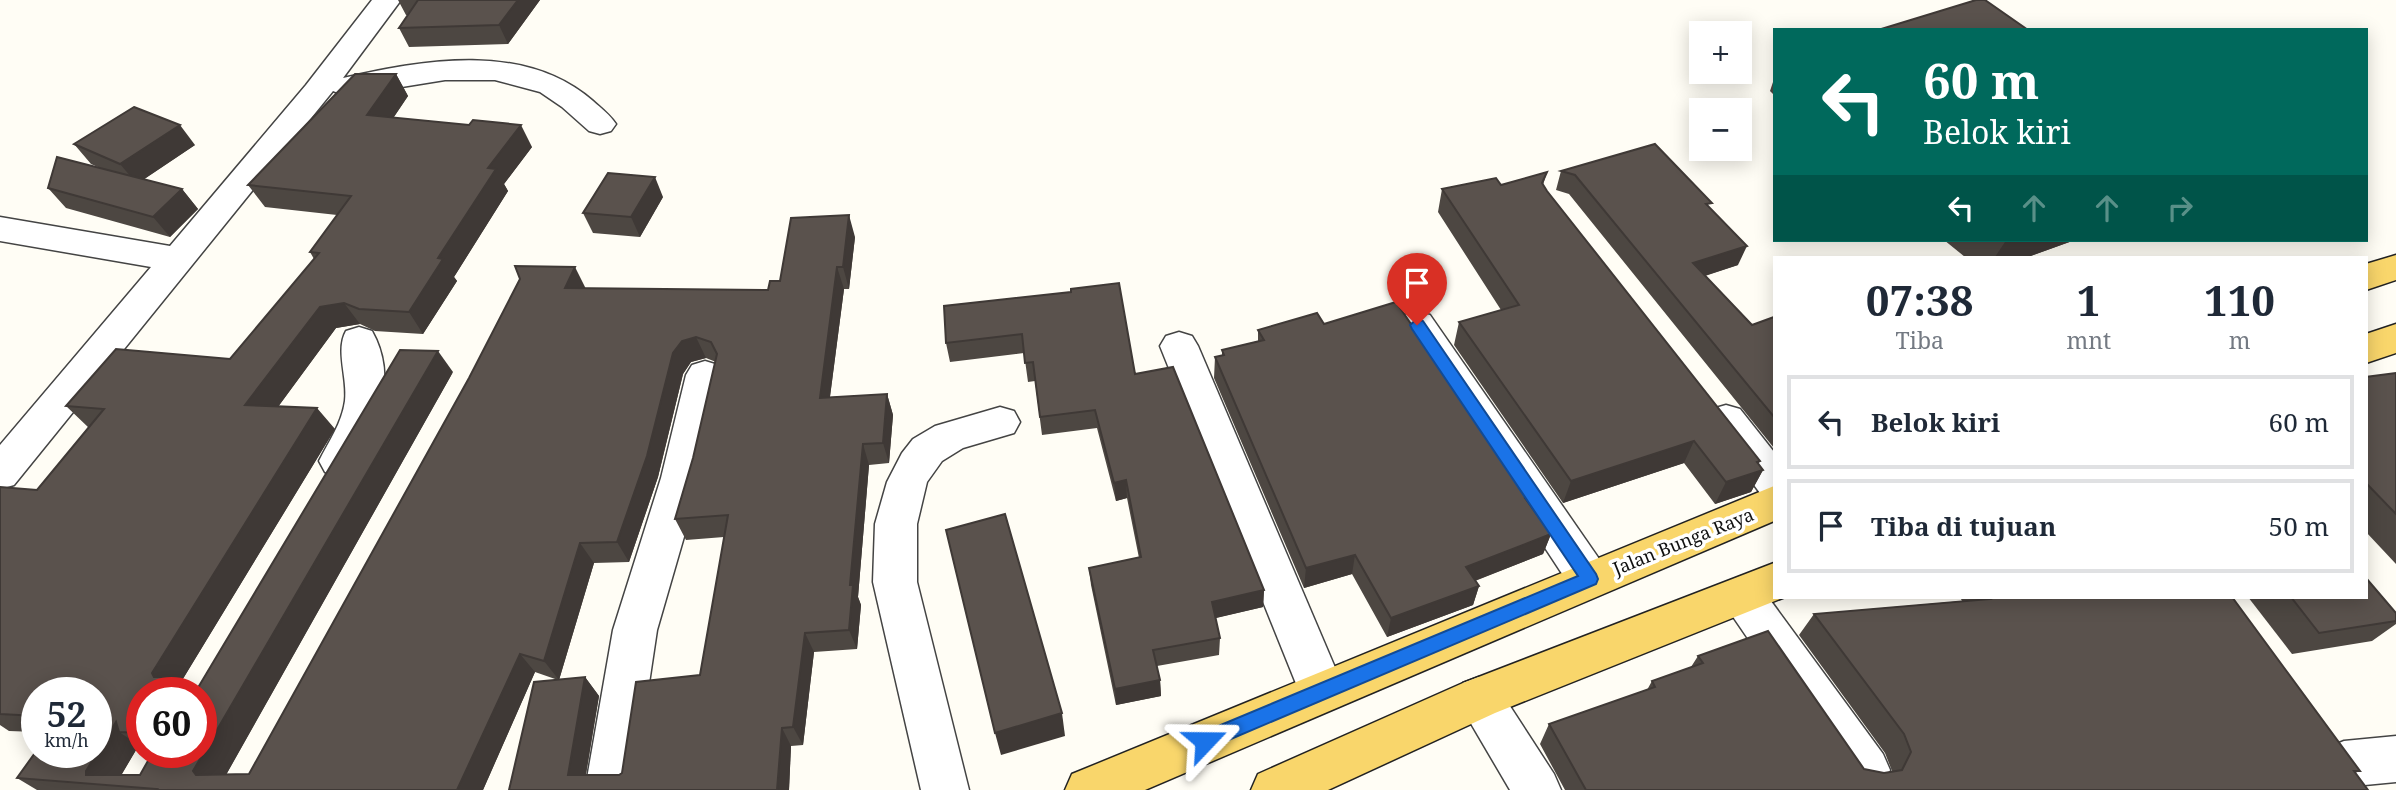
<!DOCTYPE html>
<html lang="id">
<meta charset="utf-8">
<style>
body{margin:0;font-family:"Noto Serif",serif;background:#f2f2f3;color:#1f2937;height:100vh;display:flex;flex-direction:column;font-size:26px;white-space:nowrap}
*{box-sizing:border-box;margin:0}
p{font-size:23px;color:#747a83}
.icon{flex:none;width:38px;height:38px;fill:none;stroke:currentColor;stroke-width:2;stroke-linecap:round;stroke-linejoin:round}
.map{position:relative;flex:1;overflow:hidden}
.details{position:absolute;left:1773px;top:256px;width:595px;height:343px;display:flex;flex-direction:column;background:#fff;border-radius:0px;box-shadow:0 4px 18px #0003}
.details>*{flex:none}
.hud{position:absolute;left:1773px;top:28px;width:595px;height:214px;border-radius:0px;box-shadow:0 4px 18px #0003;background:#00695c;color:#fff;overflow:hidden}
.buttons{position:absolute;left:1689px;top:21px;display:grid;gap:14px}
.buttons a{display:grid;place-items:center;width:63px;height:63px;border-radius:0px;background:#fff;box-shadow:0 4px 18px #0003;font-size:35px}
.speed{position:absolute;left:21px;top:677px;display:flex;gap:14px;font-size:35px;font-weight:700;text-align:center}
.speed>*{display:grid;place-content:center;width:91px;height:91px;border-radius:50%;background:#fff;box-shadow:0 4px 18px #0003;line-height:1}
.speed small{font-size:18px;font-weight:400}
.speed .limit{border:10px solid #d22;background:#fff;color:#111}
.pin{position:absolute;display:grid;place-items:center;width:60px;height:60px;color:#fff;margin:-72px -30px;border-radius:50% 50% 50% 0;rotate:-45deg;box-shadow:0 0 7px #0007}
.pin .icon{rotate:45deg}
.me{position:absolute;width:77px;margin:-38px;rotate:67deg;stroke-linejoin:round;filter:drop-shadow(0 0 5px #0008)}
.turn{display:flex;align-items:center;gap:24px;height:147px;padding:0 35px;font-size:32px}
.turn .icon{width:91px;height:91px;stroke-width:2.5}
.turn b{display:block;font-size:49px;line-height:60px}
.lanes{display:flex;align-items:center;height:66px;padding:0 35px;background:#0003;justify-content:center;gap:35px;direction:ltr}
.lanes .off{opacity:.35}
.eta{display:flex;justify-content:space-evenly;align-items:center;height:119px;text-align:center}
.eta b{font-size:42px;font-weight:700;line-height:49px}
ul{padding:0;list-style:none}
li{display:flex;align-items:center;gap:21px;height:94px;margin:0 14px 10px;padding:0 21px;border:4px solid #e0e1e3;border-radius:0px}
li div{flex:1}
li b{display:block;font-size:26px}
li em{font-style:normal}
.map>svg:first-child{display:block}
</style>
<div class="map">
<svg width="2396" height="790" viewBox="0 0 2396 790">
<rect width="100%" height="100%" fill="#fffdf5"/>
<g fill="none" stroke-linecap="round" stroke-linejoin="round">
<g stroke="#444" stroke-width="3">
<g id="minor">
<path d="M372,0h29l-58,78c81,-18 181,-37 250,23 8,7 17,14 23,23l-5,7 -11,3 -11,-3 -27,-24 -22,-15 -45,-12h-50l-99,16 -13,-5 -319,394 -14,4v-44l151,-178 -151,-26v-24l170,29 136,-161z"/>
<path d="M1417,312l13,3 174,251 7,13 -7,13 -15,5 -15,-5 -175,-267 5,-10z"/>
<path d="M359,327l13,4c27,48 5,98 -19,141l-14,5 -14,-5 -6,-11c10,-20 23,-38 26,-60 3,-22 -10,-51 1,-70z"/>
<path d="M1179,332l13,4 6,10 147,345 -7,15 -16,6 -16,-6 -7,-15 -139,-345 6,-10z"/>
<path d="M705,361l13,4 6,10 -23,103 -44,152 -24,160h-48l28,-160 48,-152 25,-103 6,-10z"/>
<path d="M1726,405l14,4 34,43v45l-14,-4 -54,-73 6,-11z"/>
<path d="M1000,407l14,4 6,11 -6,11 -51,15 -21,13 -15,21 -10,42v58l52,208h-48l-48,-208 2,-58 12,-42 15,-29 11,-14 22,-13z"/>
<path d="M1742,576l15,6 126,172 7,16 -7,16c-12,4 -22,4 -34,0l-122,-178 -7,-13 7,-13z"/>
<path d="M1479,677l16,6 59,91 7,16h-51l-54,-92 7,-15z"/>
<path d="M2396,736v46l-52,5 -17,-7 -7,-16 7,-16 17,-7z"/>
</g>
</g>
<g stroke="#222" stroke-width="3">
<g id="major">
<path d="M2396,255v25l-30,10v-26z"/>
<path d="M2396,324v29l-30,10v-29z"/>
<path d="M1774,486v35l-629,269h-80l7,-16z"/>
<path d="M1774,563v34h11l-290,116 -167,77h-77l7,-16 205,-91z"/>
</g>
</g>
<use href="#minor" fill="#fff" fill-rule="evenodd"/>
<use href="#major" fill="#f9d66b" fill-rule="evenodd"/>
</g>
<g fill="#4d4742" fill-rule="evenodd">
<path d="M398,0h142l-32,44 -99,3 -10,-19 9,-13h-2z"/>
<path d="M396,74l12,22 -14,21 138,30 -28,37 4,7 -54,86 3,4 -34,53 -48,-3 -15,-7 -24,4 -58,79 57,22 -154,253 13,10 2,-1 257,-319 -227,403 23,-1 337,-486 182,2 12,-9 75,-44 -6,52h-5l-14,108 57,-3 6,21 -4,48 -20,2 -11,132 3,8 -4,44 -43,3 -11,93 -12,1 -2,44h-280l49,-110 -23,-8 -52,118h-446l-20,-12 79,-26 -59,-59v39l-28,-1 -9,-6v-238l37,3 52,-62 -23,-22 164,-47 84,-100 -4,-7 27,-37 -72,-8 -17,-22zM706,358l10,4 -23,96 -18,61 11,21 38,-3 -24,138 -78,98 -3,2h-33l13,-79 -14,-19 -26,3 35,-117 35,-1 29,-85 25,-103 8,-12zM142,693l59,59 -61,23h-19l18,-30 3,2z"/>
<path d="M1774,79v16l-4,-4z"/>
<path d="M74,144l121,1 -51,34 38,10 16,20 -28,28 -104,-29 -18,-20 52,-20 -9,-4z"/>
<path d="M1561,171l149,37 28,57 -33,11 47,49 22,-8v131l-205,-254 -13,-4z"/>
<path d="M1547,172l-4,13 4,6 213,270 -2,3 5,6 -12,22 -36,12 -31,-41 -121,40 -109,-158 5,-23 42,-12 -63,-98 4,-23 59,-4z"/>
<path d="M663,197l-23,40 -47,-4 -10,-20z"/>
<path d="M1944,240h131l-47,17h-63z"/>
<path d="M944,306l191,68 129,216 -1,17 -48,11 5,20 -1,17 -62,11 3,14 1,16 -45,9 -25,-120 -2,-17 50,-10 -12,-60 -11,3 -19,-73 -55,7 -7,-54 -7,1 -4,-29 -74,9 -4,-19z"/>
<path d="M1324,324l203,177 24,33 -8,20 -68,27 4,5 -6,19 -86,32 -35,-63 -48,14 -90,-210 1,-21 7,-2v-5l36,-9v-11z"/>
<path d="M2396,373v191l-30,-32v-155z"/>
<path d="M1960,597h272l128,174 -5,2 13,17h-803l-25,-46 9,-20 98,-34 5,-9 39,-14 7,-11 166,113 20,4 8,-2 -7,-18 -86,-118 15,-21 148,-13z"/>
<path d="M2248,597h118l30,16v11l-24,17 -80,13z"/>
</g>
<g fill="#3f3936">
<path d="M518,0h22l-32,44 -9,-19z"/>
<path d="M396,74l12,22 -28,41 -13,-22z"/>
<path d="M180,125l15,20 -58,39 -17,-20z"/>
<path d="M521,125l11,22 -28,37 4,7 -54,86 3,4 -34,53 -14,-22 79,-144z"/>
<path d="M655,177l8,20 -23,40 -9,-20z"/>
<path d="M182,189l16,20 -28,28 -17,-20z"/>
<path d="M849,215l6,22 -6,52 -6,-22z"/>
<path d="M2010,240h65l-47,17h-33l10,-15z"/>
<path d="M1747,246l-9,19 -53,17 8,-19z"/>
<path d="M575,267l11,22 -21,-1z"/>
<path d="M837,267l7,22 -17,130 -7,-21z"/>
<path d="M344,303l16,21 -24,4 -73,99 -18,-22 75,-98z"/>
<path d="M696,337l10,21 -15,4 -8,12 -25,103 -29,85 -12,-20 56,-189 9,-12z"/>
<path d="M438,351l15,21 -235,417 -22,-14 -3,-4z"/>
<path d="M887,394l6,21 -4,48 -6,-20z"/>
<path d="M317,408l18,21 -154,253 14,11h-20l-21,-16 -2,-4z"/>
<path d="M1694,441l-10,22 -121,40 8,-22z"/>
<path d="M863,444l6,21 -11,132 3,8 -4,44 -8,-19 1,-45z"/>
<path d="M1760,461l-7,12 10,-3 -12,22 -36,12 11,-22z"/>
<path d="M1126,480l1,18 -11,3 -2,-18z"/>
<path d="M1551,534l-8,20 -82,32 5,-19z"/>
<path d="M580,543l14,20 -35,117 -15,-19z"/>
<path d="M1355,555l-3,19 -48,14 2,-20z"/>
<path d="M1479,586l-6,19 -86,32 4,-19z"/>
<path d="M1264,590l-1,17 -51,12v-17z"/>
<path d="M805,633l9,19 -11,93 -10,-18z"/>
<path d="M520,654l15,18 -52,118h-26z"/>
<path d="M585,677l14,19 -16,94 -15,-15z"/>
<path d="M1160,680l1,16 -45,9 -1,-16z"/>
<path d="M1062,713l3,23 -64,19 -6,-22z"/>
<path d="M116,722l3,10 20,13 -24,41 -29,-11v-4z"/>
<path d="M782,728l9,18 -2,44h-12z"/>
</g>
<g fill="#5a524d" stroke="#3f3936" stroke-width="2">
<path d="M418,0h100l-19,25 -100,3z"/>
<path d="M1976,0h9l43,30h-150z"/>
<path d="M355,74h41l-29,41 102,10 4,-5 48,5 -33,43 8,1 -58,89 5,1 -34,53 -50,-3 -15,-6 -24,4 -75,98 72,3 -165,265 2,4h21l1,16h-34v40l-23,-1 -3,-10 -30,49v4h54l13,-23h48v-59h-11l6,-2 204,-341 38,1 -245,420 3,4 53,-1 220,-396 51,-99 -5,-13 60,1 -10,21 203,2 2,-9h10l11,-63 58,-3 -6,52h-6l-17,131 67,-4 -4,49 -20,1 -13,141h3l-4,45 -44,3 -12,94 -11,1 -5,62h-268l25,-108 51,-5 -17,98h51l3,-2 14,-91 64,-7 28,-160 -53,4 18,-61 24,-104 -6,-12 -15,-5 -14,4 -9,12 -26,103 -30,86 -37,1 -36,118 -24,-7 -63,136h-301l1,-1 -140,-11 20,-28v2h59v-59h-59v23l-37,-2v-227l37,3 67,-81 -38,-3 50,-57 114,10 89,-106 -9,-1 41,-56 -103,-11z"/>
<path d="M134,107l46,18 -60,39 -46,-20z"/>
<path d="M1655,144l57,59 -6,1 41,42 -54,17 59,62 22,-8v100l-199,-242 -14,-4z"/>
<path d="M57,157l125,32 -29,28 -105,-29z"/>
<path d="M1547,172l-5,11 5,8 213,270 -3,1 6,8 -37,12 -32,-41 -123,40 -112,-159 60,-17 -77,-116 54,-11 5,7z"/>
<path d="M608,173l47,4 -24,40 -48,-4z"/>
<path d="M1119,283l16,91 38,-7 91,223 -52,12 8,36 -67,12 7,30 -45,9 -26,-121 52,-11 -15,-77 -12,3 -19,-73 -55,7 -7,-55 -8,1 -3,-29 -76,9 -2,-37 127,-14v-3z"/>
<path d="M1396,302l132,194 -3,2 26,36 -85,33 13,19 -88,32 -36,-63 -49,13 -91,-211 9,-2 -2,-5 42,-10 -6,-10 59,-17 7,11z"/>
<path d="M2396,373v141l-30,-31v-106z"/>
<path d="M1005,514l57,199 -67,20 -49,-203z"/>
<path d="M2366,578l30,35v8l-77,12 -28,-36h75z"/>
<path d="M1990,597h242l128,174h-6l14,19h-782l-37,-66 106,-37 -3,-6 51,-18 -5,-7 70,-25 96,138 20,4 18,-3 9,-18 -7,-18 -90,-120 177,-15z"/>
</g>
<path fill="#1a73e8" stroke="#114b97" stroke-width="2" d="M1417,319l6,2 173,253 2,5 -2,5 -384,163 -7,3 -6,-3 -3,-6 3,-7 379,-158 -166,-247 -2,-4z"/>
<g text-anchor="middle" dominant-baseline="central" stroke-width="7" stroke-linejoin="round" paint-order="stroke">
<g font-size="18" fill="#111" stroke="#fff">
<text transform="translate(1683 541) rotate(-22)">Jalan Bunga Raya</text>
</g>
</g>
</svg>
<div class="buttons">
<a>+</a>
<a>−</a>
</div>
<div class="speed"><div>52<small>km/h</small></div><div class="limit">60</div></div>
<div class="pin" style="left:1417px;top:325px;background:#d93025"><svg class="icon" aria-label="arrive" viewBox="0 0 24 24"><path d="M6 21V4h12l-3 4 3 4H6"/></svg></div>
<svg class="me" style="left:1205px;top:741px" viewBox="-20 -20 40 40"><path d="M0-17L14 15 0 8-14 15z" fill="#1a73e8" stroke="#fff" stroke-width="4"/></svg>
<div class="hud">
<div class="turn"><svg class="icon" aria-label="left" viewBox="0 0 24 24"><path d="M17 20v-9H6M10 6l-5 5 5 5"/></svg><div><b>60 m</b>Belok kiri</div></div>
<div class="lanes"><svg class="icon" aria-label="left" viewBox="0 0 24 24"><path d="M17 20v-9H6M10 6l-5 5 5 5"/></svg><svg class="icon off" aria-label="ahead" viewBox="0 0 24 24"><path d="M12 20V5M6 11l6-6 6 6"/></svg><svg class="icon off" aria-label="ahead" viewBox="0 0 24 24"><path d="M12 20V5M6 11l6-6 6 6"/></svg><svg class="icon off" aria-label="right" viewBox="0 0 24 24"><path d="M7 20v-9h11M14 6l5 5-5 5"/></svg></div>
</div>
<section class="details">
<div class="eta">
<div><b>07:38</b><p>Tiba</p></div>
<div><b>1</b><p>mnt</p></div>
<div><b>110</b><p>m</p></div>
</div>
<ul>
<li><svg class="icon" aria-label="left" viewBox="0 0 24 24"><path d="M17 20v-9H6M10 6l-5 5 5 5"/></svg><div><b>Belok kiri</b></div><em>60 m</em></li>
<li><svg class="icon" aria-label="arrive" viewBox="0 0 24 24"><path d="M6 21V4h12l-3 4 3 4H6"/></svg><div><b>Tiba di tujuan</b></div><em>50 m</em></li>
</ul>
</section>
</div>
